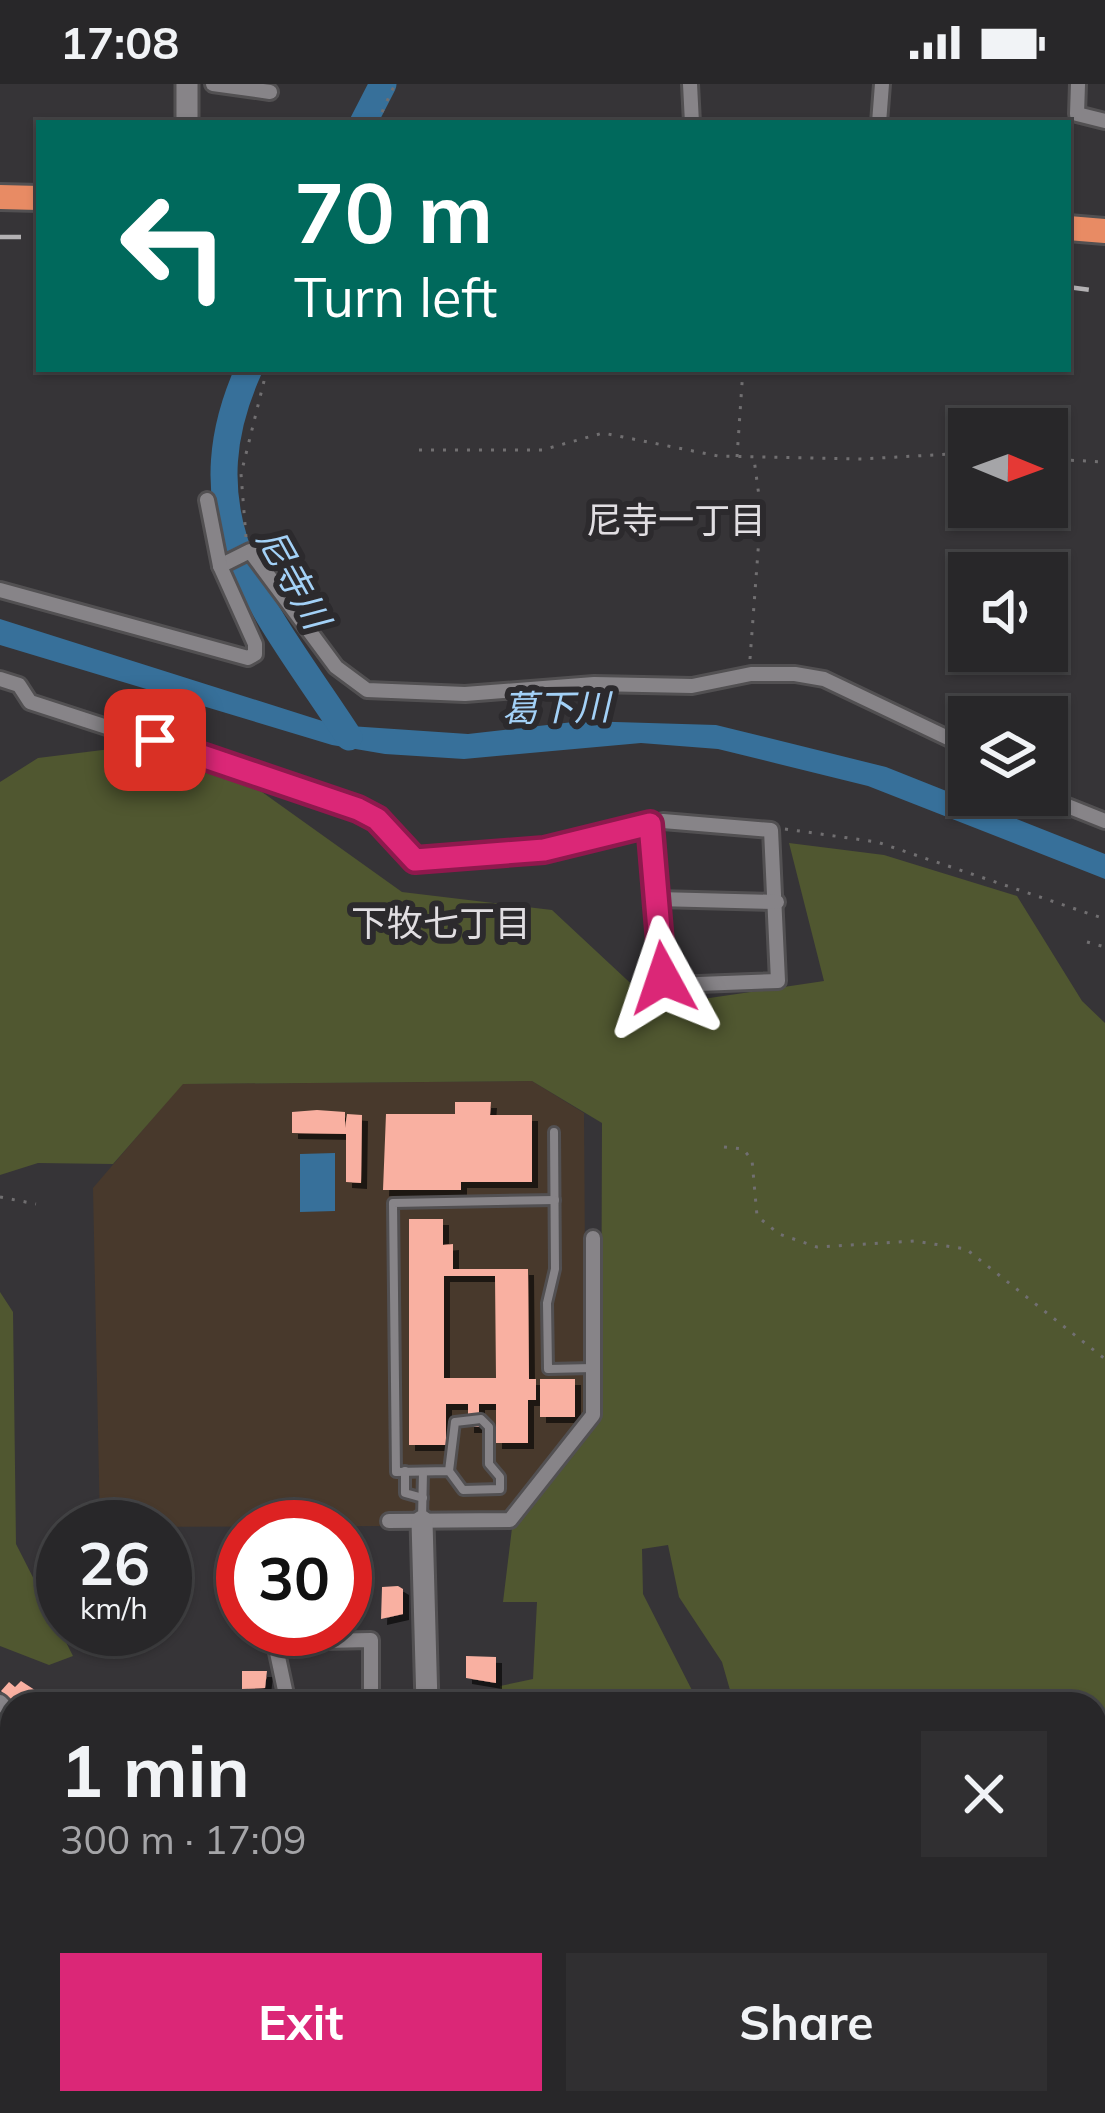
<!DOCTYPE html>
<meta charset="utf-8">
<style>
body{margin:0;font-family:Mulish,"Noto Sans JP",sans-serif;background:#302f31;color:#f1f3f6;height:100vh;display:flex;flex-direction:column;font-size:45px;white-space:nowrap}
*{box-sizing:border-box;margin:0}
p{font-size:39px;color:#a5a5a8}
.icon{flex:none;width:66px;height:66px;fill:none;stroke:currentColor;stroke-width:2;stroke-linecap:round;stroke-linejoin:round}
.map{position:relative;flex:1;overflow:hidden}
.details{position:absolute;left:0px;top:1608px;width:1107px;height:423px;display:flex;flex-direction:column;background:#282729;border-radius:36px 36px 0 0;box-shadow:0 3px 9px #0004,0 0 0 3px #444446}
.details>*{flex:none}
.guide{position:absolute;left:36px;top:36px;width:1035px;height:252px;border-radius:0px;box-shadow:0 3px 9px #0004,0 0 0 3px #444446;background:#00695c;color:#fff;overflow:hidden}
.needle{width:78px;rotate:91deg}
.tools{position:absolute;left:948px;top:324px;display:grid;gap:24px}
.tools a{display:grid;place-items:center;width:120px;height:120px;border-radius:0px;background:#282729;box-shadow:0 3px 9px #0004,0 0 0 3px #444446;font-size:60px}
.speed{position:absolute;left:36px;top:1416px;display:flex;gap:24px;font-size:60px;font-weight:700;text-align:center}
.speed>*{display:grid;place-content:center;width:156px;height:156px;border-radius:50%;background:#282729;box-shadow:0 3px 9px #0004,0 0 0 3px #444446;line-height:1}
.speed small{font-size:30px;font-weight:400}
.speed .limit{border:18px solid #d22;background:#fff;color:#111}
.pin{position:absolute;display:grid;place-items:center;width:102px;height:102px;color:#fff;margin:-51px;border-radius:24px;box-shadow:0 6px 18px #0006}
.me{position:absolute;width:132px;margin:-66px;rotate:355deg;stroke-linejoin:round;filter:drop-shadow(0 0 9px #0008)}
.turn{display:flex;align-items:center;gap:42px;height:252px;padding:0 60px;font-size:54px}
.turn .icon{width:156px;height:156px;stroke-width:2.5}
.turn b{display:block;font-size:84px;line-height:102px}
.round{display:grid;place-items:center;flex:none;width:126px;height:126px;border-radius:0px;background:#302f31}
.headline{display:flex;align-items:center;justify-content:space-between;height:204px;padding:0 60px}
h1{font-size:72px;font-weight:700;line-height:90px}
.cta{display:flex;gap:24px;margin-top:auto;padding:24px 60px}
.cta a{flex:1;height:138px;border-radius:0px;background:#db2777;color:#fff;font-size:48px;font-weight:700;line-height:138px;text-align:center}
.cta a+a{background:#302f31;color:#f1f3f6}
.status{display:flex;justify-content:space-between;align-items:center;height:84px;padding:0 60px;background:#282729;direction:ltr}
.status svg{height:33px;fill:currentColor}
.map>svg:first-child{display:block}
</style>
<div class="status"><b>17:08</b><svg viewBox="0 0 49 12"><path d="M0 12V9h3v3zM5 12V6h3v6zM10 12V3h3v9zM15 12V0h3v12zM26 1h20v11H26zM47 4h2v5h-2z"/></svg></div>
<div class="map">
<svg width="1105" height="2029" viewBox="0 0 1105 2029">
<defs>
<filter id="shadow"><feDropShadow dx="6" dy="6" stdDeviation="0" flood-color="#0009"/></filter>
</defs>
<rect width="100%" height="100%" fill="#363437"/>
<path fill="#48392c" d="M532,997l52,32 2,298 -78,103 -121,12 -287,1 -7,-339 89,-104z"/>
<g fill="#505730">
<path d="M143,661l119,47 140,100 150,18 103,96 169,-25 -35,-138 95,12 133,41 65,105 23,22v966l-10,10v-295h-361l-12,-42 -43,-65 -11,-52 -26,4 1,45 56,110h-196l-3,-18 33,-7 4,-77h-34l9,-74 89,-115 1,-290 -70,-42 -349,3 -70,80 -75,-1 -38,12v-393l38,-24z"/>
<path d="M0,1208l13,20 3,232 57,112 -24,9 -49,-19z"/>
</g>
<g fill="#37709a">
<path d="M0,535l335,106 133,9 114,-13 134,4 170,42 219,87v25l-237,-93 -150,-37 -77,-6 -177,16 -79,-5 -53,-9 -332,-100z"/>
<path d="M335,1069v58l-35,1v-58z"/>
</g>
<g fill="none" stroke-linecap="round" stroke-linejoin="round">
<g stroke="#37709a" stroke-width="27">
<path d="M363,39l20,-39"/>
<path d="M249,285c-70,154 21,246 100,368"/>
</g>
</g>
<g fill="#f9b0a1" fill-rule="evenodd" filter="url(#shadow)">
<path d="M455,1018h36l-1,13h42v67h-71v8h-78l3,-76h69z"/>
<path d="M317,1026l28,2v16l2,-14 15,1 -1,68 -15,-1v-48l-54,-1v-21z"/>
<path d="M409,1135h34v26l10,-1v25h75l1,110h7v21h-8v43h-32v-39h-17v23h-11v-23h-22v41h-37zM444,1192h51l1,102h-52z"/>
<rect x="540" y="1295" width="35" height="38"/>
<path d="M398,1502l5,3v25l-22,5 1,-32z"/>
<path d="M466,1572l30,1v26l-30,-5z"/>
<path d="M242,1587h25l-2,17 -23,1z"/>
<path d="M21,1597l20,13 4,-5 16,15h-46l-14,-13 8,-9 6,5z"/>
</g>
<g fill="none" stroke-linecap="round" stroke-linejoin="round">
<g stroke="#525052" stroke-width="14">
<g id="lane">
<path d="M554,1048l1,137 -8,34 1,66 45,-1"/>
<path d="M405,1387v22l18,5"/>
<path d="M449,1387l6,-49 26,-3 8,8v37l11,13v12l-37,1 -14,-19 -53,1 -3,-269 162,-3"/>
<path d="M422,1435l1,-47"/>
</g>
</g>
<g stroke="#525052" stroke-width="20">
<g id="street">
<path d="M213,0l57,8"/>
<path d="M690,0l2,39"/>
<path d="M1078,0l-1,30 28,7"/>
<path d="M879,39l3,-39"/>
<path d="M220,482l30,-15 86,116 31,23 98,4 129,-10 98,2 59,-12h44l29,5 145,69"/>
<path d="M0,506l248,68 7,-4v-10l-35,-78 -13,-66"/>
<path d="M0,595l19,6 11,17 329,107 18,10 38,41 130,-9 105,-26 13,-4 108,9 7,151 -105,4 -10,-7 -13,-153"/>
<path d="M1040,711l65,26"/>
<path d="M657,815l120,3"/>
<path d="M389,1437l121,-1 83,-105v-177"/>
<path d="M272,1545l16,75"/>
<path d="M273,1558l98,-2v64"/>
<path d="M0,1618l12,12"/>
<path d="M0,1652l12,-10"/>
<path d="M0,1770l12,-10"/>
<path d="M0,1824l8,8"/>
<path d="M0,1922l12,-12"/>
<path d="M0,2007l12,-11"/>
<path d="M181,2019l1,10"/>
<path d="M257,2019l2,10"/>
<path d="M345,2019l2,10"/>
<path d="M633,2019l3,10"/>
<path d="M720,2019l3,10"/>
<path d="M69,2029l9,-10"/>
<path d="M416,2029l18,-6"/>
</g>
</g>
<g stroke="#525052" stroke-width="27">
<g id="secondary">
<path d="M187,39v-39"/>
<path d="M422,1437l5,183"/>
<path d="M532,2019l3,10"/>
</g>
</g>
<g stroke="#525052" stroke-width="30">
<g id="highway">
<path d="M0,113l39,1"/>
<path d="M1068,144l37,3"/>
</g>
</g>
<g stroke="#716f71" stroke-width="3" stroke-dasharray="3 9" stroke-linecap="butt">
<path d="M377,39l18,-39"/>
<path d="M419,366h123l61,-17 115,23 144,3 107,-6"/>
<path d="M737,373l6,-88"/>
<path d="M1047,375l58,3"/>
<path d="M246,453l-5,-63 26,-105"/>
<path d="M750,575l11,-148 -7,-52"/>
<path d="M785,745l92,13 228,77"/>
<path d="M1087,858l18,5"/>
<path d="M724,1063l19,2 9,11 5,56 22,18 38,13 97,-6 52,8 139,110"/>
<path d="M0,1113l36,7"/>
</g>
<use href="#lane" stroke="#878488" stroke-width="8"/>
<use href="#street" stroke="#878488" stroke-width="14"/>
<use href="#secondary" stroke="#878488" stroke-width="21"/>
<use href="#highway" stroke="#e88b64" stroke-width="24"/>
<g stroke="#b3b1b3" stroke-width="4.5" stroke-dasharray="21 21" stroke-linecap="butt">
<path d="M0,153h39"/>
<path d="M1068,203l37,5"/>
</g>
</g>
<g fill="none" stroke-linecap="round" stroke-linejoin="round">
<g stroke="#8e194d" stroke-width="30">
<path id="route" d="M155,656l203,69 19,10 38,41 129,-10 106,-26 13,154"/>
</g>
<use href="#route" stroke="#db2777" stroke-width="21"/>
</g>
<g text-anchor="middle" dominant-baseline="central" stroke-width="12" stroke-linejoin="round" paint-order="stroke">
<g font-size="36" fill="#e1dee2" stroke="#2c2a2d">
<text x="676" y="435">尼寺一丁目</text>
<text x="441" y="838">下牧七丁目</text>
</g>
<g font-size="36" font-style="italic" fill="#a3d1f7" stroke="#2c2a2d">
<text transform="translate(294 494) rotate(61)">尼寺川</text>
<text transform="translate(556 623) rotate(-1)">葛下川</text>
</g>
</g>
</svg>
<div class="tools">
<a><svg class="needle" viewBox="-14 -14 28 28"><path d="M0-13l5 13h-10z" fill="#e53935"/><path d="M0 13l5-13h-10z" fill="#a5a5a8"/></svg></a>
<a><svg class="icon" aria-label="sound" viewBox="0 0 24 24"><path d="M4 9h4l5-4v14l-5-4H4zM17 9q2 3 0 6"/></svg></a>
<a><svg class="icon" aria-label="layers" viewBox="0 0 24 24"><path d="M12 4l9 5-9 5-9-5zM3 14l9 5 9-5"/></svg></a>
</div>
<div class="speed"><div>26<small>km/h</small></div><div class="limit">30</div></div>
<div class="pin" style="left:155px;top:656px;background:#d93025"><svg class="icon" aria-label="arrive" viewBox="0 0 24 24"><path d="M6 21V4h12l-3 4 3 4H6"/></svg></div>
<svg class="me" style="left:663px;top:894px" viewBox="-20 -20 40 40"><path d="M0-17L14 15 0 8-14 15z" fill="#db2777" stroke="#fff" stroke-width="4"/></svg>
<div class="guide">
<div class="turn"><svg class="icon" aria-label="left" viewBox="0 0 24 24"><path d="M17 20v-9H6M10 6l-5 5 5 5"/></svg><div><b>70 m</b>Turn left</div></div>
</div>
<section class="details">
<div class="headline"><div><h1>1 min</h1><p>300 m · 17:09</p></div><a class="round"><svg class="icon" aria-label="close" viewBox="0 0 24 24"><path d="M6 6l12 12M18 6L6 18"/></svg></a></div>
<div class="cta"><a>Exit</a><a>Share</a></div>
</section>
</div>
